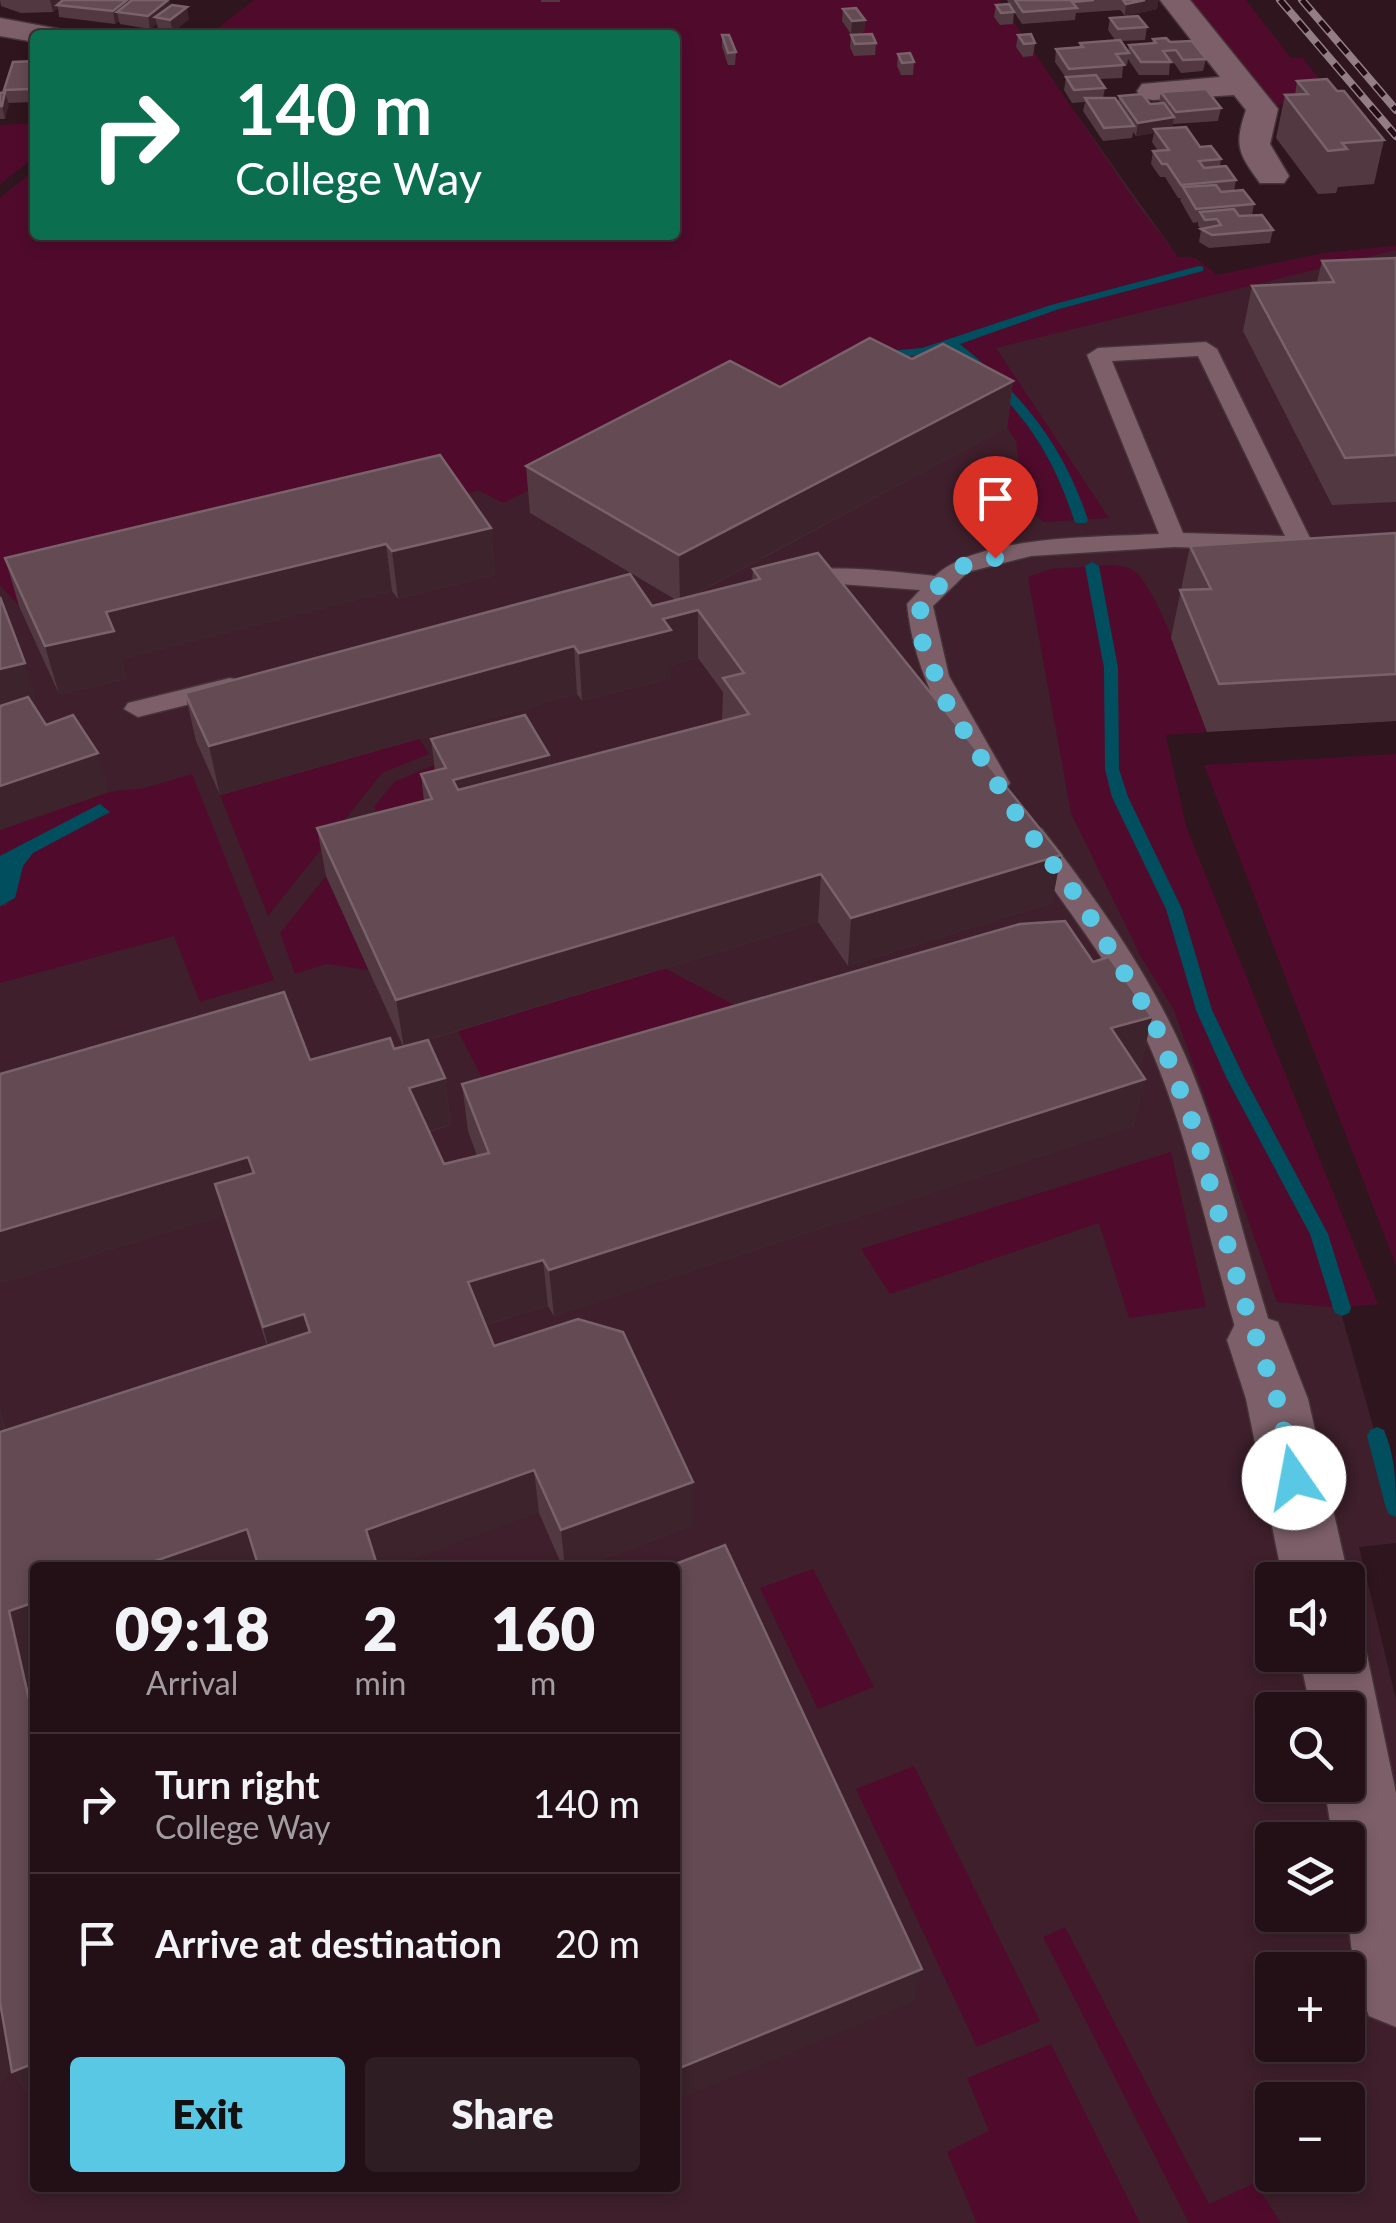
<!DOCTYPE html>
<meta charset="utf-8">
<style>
body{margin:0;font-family:Lato,sans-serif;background:#2e1e23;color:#f1f3f6;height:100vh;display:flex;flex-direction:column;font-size:38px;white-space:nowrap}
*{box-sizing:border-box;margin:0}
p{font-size:32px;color:#a29da1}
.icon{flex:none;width:55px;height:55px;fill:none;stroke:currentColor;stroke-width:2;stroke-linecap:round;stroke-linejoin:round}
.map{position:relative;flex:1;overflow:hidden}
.sheet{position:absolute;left:30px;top:1562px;width:650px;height:630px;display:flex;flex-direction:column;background:#221016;border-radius:10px;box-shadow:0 5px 15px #0003,0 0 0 2px #3f3035}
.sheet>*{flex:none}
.guide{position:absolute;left:30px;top:30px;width:650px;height:210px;border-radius:10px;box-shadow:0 5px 15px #0003,0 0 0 2px #3f3035;background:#0b6e4f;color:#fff;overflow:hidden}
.tools{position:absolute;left:1255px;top:1562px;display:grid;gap:20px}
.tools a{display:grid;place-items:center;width:110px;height:110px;border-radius:10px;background:#221016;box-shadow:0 5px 15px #0003,0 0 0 2px #3f3035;font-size:50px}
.pin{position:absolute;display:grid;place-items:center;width:85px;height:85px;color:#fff;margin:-102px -42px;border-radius:50% 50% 50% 0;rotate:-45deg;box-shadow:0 0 10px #0007}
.pin .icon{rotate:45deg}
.me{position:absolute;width:110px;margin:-55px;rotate:348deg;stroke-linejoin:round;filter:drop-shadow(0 0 8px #0008)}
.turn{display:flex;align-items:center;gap:35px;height:210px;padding:0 40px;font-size:45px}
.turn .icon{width:130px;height:130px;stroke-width:2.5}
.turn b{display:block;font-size:70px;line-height:85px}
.eta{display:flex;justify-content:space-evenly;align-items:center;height:170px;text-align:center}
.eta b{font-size:60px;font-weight:800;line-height:70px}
.primary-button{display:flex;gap:20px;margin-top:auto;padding:20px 40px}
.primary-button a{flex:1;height:115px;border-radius:10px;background:#59c8e4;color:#111;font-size:40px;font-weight:800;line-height:115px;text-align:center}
.primary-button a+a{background:#2e1e23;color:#f1f3f6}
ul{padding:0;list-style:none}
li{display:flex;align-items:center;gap:30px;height:140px;padding:0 40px;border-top:2px solid #3f3035}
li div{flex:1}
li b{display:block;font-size:38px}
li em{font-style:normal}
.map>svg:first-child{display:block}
</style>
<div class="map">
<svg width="1396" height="2223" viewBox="0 0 1396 2223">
<rect width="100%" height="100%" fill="#2e151e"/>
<path fill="#3e1f2b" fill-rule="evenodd" d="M1060,91l118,166 17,1 22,17 108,-22 71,-7v475l-284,16 207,497 77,274v35l-37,4 37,152v524h-1396v-2025l35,-28v65h640zM35,1568h640v620h-640zM1272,1580h76v75h-76zM1272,1710h76v75h-76zM1272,1840h76v75h-76zM1272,1970h76v75h-76zM1272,2100h76v75h-76z"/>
<g fill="#500b2c">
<path d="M254,0h745l138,204 41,53 17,1 22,17 108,-22 71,-7v4l-400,98 113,170 -65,4 -19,-14 -9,-67 -9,-14 -237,-13 -39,-22 -228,111 -25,-13 -33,12 -426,104 -19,-21v-387l35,-28v65h640v-200h-466z"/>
<path d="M1188,0h58l45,58h12l66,85 -68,-40 -29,2z"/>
<path d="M35,123v34l-35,27v-59z"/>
<path d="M1111,565c7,1 17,1 23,6 25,18 61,128 73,161l-41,3 20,91 192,478 -36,4 -65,-6 -103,-292 -33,-53 -70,-144 -43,-236 22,-8z"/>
<path d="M501,737l-108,108 -19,-38 20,-25z"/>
<path d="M419,738l10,16 -47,19 -114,143 -48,-121z"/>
<path d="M1396,754v512l-192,-501z"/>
<path d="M192,774l82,206 -74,22 -26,-66 -174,47v-77h6c11,-15 11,-29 20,-44 15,-24 58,-36 83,-49l-9,-9 -100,52v-26l109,-38 36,-4z"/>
<path d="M326,876l42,94 -42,-6 -31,10 -15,-41z"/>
<path d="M664,968l108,57 -274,84 -40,-78z"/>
<path d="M1171,1152l35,155 -77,11 -30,-95 -209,71 -29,-45z"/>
<path d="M813,1569l61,118 -56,22 -58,-121z"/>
<path d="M914,1766l126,255 -63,26 -121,-258z"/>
<path d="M1065,1927l144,277 46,-21 26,40h-92l-146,-286z"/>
<path d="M1051,2044l89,179h-163l-30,-71 42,-21 -22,-53z"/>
</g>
<path fill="#004e5e" d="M100,804l10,8 -77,41 -10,13 -8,32 -15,8v-50z"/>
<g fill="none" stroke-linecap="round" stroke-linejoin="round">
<g fill="#004e5e" fill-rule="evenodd">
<path d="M1199,266l4,1v4l-144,38 -99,35c62,51 102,98 128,176l-2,3h-10l-2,-3c-26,-80 -61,-120 -125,-173l-26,8 -45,5 -6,-4 6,-4 44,-4 129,-43z"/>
<path d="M1092,562l7,4 19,102 1,101 9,28 54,112 30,101 32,67 84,157 23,74 -2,5 -7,3 -7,-3 -2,-5 -23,-74 -84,-157 -30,-67 -30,-101 -54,-112 -7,-28 -1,-101 -19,-102z"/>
<path d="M1377,1427l7,3c12,29 12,56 12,87l-7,-3 -3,-6 -19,-72 3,-6z"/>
</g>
<g stroke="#453338" stroke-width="3">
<g id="lane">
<path d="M1206,342l11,7 96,195 -12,7 -127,-4 -143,9 -63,16 -35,34 16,70 61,107 -4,6h-20c-37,-58 -72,-114 -79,-185l13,-14 -80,-6 -48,6 -13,-8c22,-24 123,-9 156,-6 43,-41 165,-39 224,-42l-72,-179 11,-7zM1198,356l87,180 -102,-3 -71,-172z"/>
<path d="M230,678l9,2 4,6 -4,6 -101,25 -14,-8 4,-6z"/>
<path d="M1032,826l10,3c55,71 107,144 143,226 40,91 59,191 90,285l-5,10 -13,5 -13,-5 -5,-10c-33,-106 -52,-219 -101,-319 -32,-67 -81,-122 -120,-185l4,-7z"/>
</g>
</g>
<g stroke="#453338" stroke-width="3">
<g id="street">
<path d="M1160,0h30l88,109 -8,35 19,32 -5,7h-24c-22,-30 -26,-37 -14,-73l-12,-15 -81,5 -11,-2 -5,-7 5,-7 78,-7z"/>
<path d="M0,18l59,11 4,6h-28v7l-35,-6z"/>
<path d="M1257,1315l21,7 30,77 41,181 -1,3v-3h-65l-37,-181 -19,-59 9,-18z"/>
<path d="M1348,1629l9,4 10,22 29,138v234l-27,-11c-24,-59 -21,-115 -21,-176h-15l-9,-55h24v-75h-37l-12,-55h49z"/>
</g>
</g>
<use href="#lane" fill="#7d5f69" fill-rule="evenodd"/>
<use href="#street" fill="#7d5f69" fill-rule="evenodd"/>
<g stroke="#937e85" stroke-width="8">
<g id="rail">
<path d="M1280,0l116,136"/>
<path d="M1302,0l94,110"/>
</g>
</g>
<use href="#rail" stroke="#230c15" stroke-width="5" stroke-dasharray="14" stroke-linecap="butt"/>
</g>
<g fill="#523941">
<path d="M0,0h169l1,6 19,13 -16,13 -15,-2 -1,-6 -7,5 -30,-5 -1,-3 -4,3 -56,-7 -1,-9 -5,4 -32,1 -20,-7z"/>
<rect x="541" y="0" width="19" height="2"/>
<path d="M1007,0h151l-1,9 -32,7 -5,-6 -44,3 -1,7 -53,4 -8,-12 -1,12 -13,1 -6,-8 2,-12 13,-1z"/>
<path d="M843,9l22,11 -1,12 -13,2 -9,-13z"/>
<path d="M1110,18l37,9 -2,13 -24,1 7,11 1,-7 23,-2 1,-4 17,3 36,17 -3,12 -22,2 -7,-10h-4l-1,12h-30l-11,-16 -1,6 -4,1 -1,12 -23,1 6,9 -2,10 15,5 1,-7 31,8 9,-1 2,-11 60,16 -3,13 -45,3 -1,4 49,31 -1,8 16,13 -2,11 20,13 -2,11 21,15 -3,13 -61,5 -10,-6 2,-12 -3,-5v-3l-5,1 -13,-23 1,-2h-3l-13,-21h-5l-9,-13 2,-13h5l-6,-9 2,-9 -18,3 -3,-4 -1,6 -29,3 -20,-30 2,-9 -13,1 -8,-13 2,-12 -11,-16 1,-13 23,-2 1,-4 35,-3 -7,-10z"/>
<path d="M722,35l14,17 -1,13h-7l-6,-18z"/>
<path d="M851,35l25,8 -1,12 -21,1 -4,-9z"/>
<path d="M1018,35l17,8 -2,13 -10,1 -7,-10z"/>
<path d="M898,54l16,8 -1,13h-12l-4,-9z"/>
<path d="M35,61v43l-2,-4 -1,2 -24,1 -3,16h-5v-26l5,-1 -1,-2z"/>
<path d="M1297,81l40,10 47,49 -10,44 -36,3 -2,6 -18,1 -42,-56 9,-43h10z"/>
<path d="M1396,258v244l-64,3 -89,-174 9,-45 65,-4 5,-21z"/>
<path d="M912,359l101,22 -6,46 -317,170 62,-16 1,-12 308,286 -9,48 -204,63 -30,-44 -390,118 17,38 6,47 -22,7 15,32 33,-8 -9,-25 -6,-47 631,-122 59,55 -11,47 -5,2 9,13 -12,47 -579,190 -6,-10 -63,19 9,21 199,136v43l-114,43h-16l-24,-55 -504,55 -5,84 5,20v428l-23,-28 -12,-662 5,20 262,-84 -43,-131 -224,68v-209l310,-14 93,-14 -77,-170 -9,-48 107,-27 -3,-27 14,-3 -4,-32 118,16 1,11 172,-45 1,-29 -25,-34 -27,7v13l-89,23 -5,-7 -357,101 -24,-54 -11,-48 467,-87 24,-6 -146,-87 -4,-47 254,-79z"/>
<path d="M491,528l4,47 -97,24 -6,-8 -271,68 5,20 -67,15 -40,-88 -14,-48z"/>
<path d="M1396,533v188l-189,11 -36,-94 19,-92z"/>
</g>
<g fill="#3c232c">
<path d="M50,0h19l-12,5 1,3 -5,4z"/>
<path d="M123,0h11l-17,12 2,9 -4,3 -2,-13z"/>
<path d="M169,0l2,12 -16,5 2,7 -7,5 -2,-13z"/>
<path d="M1145,0h13l-1,9 -32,7 1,-12z"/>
<path d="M187,7l2,12 -16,13 -3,-12z"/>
<path d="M865,20l-1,12 -13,2 1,-13z"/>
<path d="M5,92l4,13 -4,14 -3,-13z"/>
<path d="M1174,117l-2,13 -18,-1v4l-18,3 2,-13z"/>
<path d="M1013,381l-6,46 -327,175 -1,-47z"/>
<path d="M491,528l4,47 -97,24 -6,-48z"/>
<path d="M386,544l6,47 -271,68 5,20 -67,15 -14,-48 61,-34z"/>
<path d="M698,610v48l-27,7v13l-89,23 -3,-48 84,-34z"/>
<path d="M574,646l3,48 -357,101 -11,-49z"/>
<path d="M25,663l14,48 -39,10v-52z"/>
<path d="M98,753l11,39 -109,38v-44z"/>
<path d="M549,755l3,49 -94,24 -5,-48z"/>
<path d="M1061,855l-9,48 -204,63 3,-48z"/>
<path d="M821,874l-3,48 -414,125 -8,-47z"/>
<path d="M1152,1017l-11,47 -40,12 10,-48z"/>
<path d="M445,1078l6,47 -35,10 -7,-47z"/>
<path d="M1145,1079l-12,47 -579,190 -5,-46z"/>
<path d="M248,1157l12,47 -45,-20 9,31 -224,68v-52z"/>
<path d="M543,1260l5,46 -74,22 -6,-46z"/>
<path d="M304,1314l11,45 -40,13 -12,-45z"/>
<path d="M0,1410l15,67 -15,-32z"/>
<path d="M534,1470l5,43 -150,55h-13l-10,-38z"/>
<path d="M693,1482v43l-114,43h-14l-4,-38z"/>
<path d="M247,1529l13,39h-125z"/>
<path d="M35,1602v48l-5,2 5,20v54l-26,-115z"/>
<path d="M922,1969l-8,33 -239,99v-31z"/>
<path d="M0,2013l10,58 -10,14z"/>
<path d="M35,2063v37l-23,-28z"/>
</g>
<g fill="#634a53" stroke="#79626a" stroke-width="2.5">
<path d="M63,0h64l-14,11 -56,-6z"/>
<path d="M132,0h36l-20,16 -31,-4z"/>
<path d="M1015,0h79l-22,2 5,6 -54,4z"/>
<path d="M1123,0h22l-19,4z"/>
<path d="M1009,4l5,8 -13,1 -5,-8z"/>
<path d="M172,5l15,2 -17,13 -15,-3z"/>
<path d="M856,8l9,12 -13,1 -9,-12z"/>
<path d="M1138,16l9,11 -29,2 -8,-11z"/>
<path d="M607,32h12l1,3h-13z"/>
<path d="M872,34l4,9 -21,1 -4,-9z"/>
<path d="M1031,34l4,9 -11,1 -6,-9z"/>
<path d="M722,35h7l7,17 -8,1z"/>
<path d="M1166,38l4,4 22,-1 14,18 -23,1 -7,-10 -13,1 8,11h-30l-12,-17 27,-2 -3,-4z"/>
<path d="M1120,40l9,13 -13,1 8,11 -55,4 -13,-20 27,-2 -3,-4z"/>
<path d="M910,53l4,9 -12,1 -4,-9z"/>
<path d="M35,61v30l-4,1 3,-10 -5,7 -25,1 9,-28z"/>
<path d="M1096,75l9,13 -31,2 -8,-13z"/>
<path d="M1327,79l10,12h7l40,49 -42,3 5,6 -19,2 -43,-56 23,-1 -11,-13z"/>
<path d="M1206,89l15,19 -45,4 -15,-20z"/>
<path d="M5,92l-3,14h-2v-13z"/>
<path d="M1142,94l8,10 14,-1 10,14 -36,6 -19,-27z"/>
<path d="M1085,98h30l19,28 -30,2z"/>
<path d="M1186,127l14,20 11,-1 10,13 -22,2 5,7 22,-2 10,14 -55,5 -14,-21h-5l-9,-13 16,-1 -15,-21z"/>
<path d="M1216,185l5,7 22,-2 11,14 -58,5 -13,-22z"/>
<path d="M1234,209l5,7 23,-1 11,15 -61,5 -11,-6 20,-4 -4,-6 -12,1 -5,-8z"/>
<path d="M1396,258v197l-51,3 -93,-172 82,-4 -12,-21z"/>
<path d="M870,338l42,21 31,-15 70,37 -334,174 -153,-89 204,-105 50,26z"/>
<path d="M440,455l51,73 -99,23 -6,-7 -280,68 8,19 -69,15 -40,-88z"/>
<path d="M1396,533v141l-177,10 -39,-94 31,-1 -21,-43z"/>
<path d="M818,553l243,302 -210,63 -30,-44 -425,126 -79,-172 115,-29 -11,-25 25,-6 -15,-29 94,-24 24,40 -96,25 5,10 291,-76 -26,-36 21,-5 -46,-63 -35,9 8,11 -92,23 -5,-7 -365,100 -24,-53 445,-119 22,32 108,-27 -7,-10z"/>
<path d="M0,597l25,66 -25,6z"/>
<path d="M28,697l18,28 27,-10 25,38 -98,33v-80z"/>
<path d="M1065,921l28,41 16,-5 43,60 -41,11 34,51 -596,191 -6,-10 -75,22 26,64 84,-27 45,13 70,150 -132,48 -27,-60 -168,60 12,38h-119l-12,-39 -112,39h-100v34l-26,9 26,115v337l-23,9 -12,-70v-570l310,-100 -6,-18 -41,13 -48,-143 39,-11 -6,-16 -248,74v-157l284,-82 26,68 80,-22 4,11 34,-9 17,38 -36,10 35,76 45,-11 -27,-69 558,-160z"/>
<path d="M725,1545l197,424 -247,101v-502h-10z"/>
</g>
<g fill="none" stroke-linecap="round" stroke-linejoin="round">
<path stroke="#59c8e4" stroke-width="18" stroke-dasharray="0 32.4" d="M995,558l-36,9 -39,37 2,37 24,61 74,118 61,82 73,120 38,99 52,181 33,97 17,79"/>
</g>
</svg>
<div class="tools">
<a><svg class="icon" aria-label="sound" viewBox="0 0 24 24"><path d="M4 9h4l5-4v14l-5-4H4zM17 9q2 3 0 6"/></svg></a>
<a><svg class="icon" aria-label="search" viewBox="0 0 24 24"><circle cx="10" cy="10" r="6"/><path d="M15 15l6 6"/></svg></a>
<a><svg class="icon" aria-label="layers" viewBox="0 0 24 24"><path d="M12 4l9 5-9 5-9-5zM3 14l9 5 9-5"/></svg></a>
<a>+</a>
<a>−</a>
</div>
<div class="pin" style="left:995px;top:558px;background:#d93025"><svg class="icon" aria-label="arrive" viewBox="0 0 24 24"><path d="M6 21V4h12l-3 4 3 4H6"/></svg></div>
<svg class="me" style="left:1294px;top:1478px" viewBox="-20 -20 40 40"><circle r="19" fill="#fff"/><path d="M0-13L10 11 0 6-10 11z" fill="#59c8e4"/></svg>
<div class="guide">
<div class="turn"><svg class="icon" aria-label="right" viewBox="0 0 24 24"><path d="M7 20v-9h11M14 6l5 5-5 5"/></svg><div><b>140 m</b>College Way</div></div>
</div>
<section class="sheet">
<div class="eta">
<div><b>09:18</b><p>Arrival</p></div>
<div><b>2</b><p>min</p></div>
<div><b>160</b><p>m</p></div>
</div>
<ul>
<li><svg class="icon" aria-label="right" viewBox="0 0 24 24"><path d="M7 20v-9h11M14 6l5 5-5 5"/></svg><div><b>Turn right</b><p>College Way</p></div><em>140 m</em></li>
<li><svg class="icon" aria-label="arrive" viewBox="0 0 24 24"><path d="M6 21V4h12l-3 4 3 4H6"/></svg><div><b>Arrive at destination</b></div><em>20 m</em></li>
</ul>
<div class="primary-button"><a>Exit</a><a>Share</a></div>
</section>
</div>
